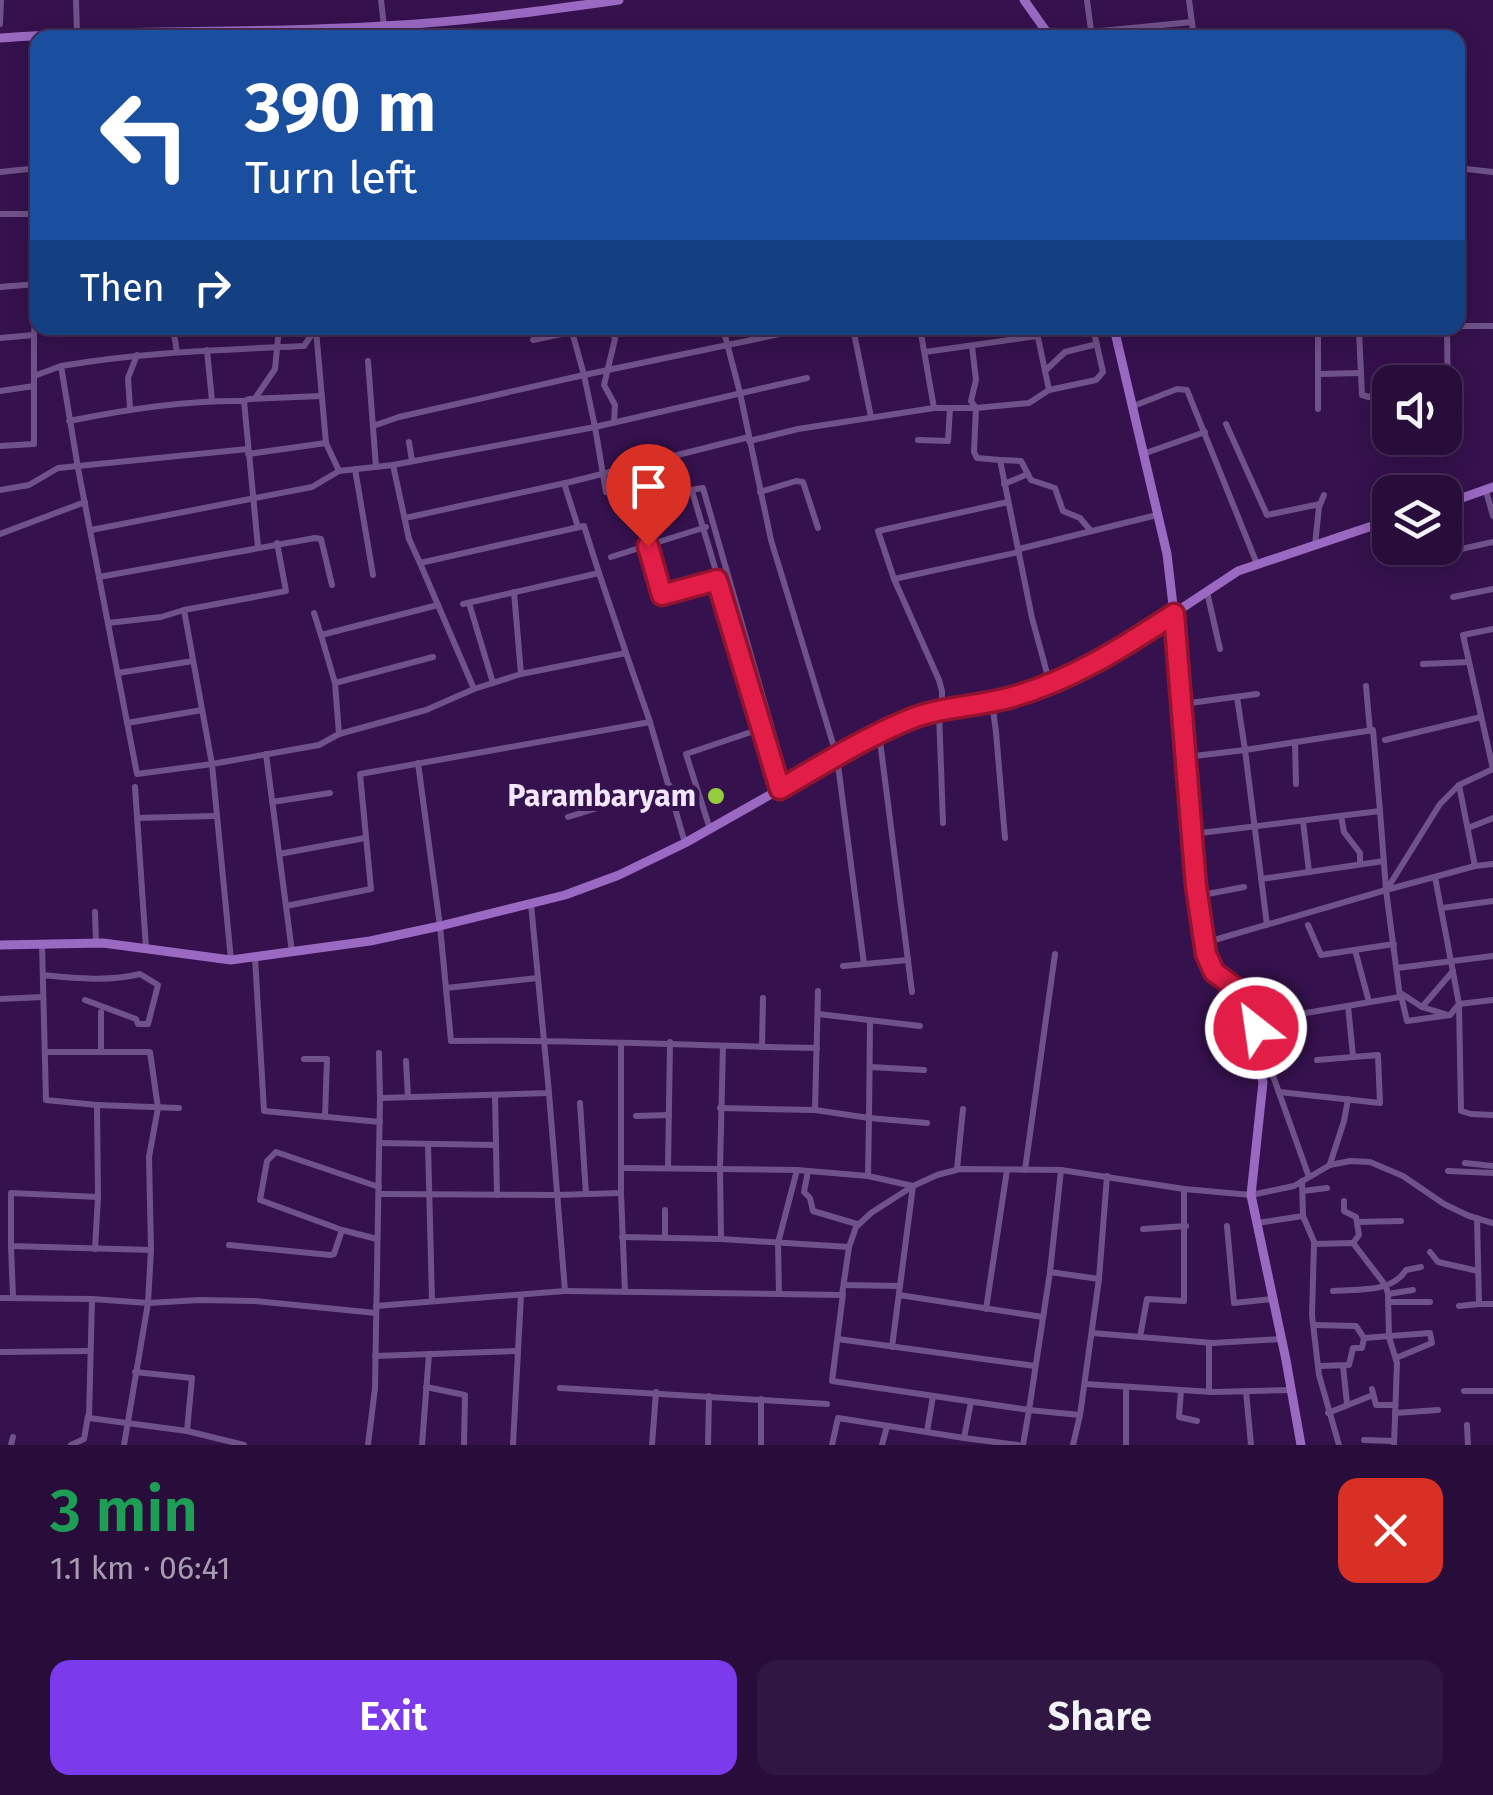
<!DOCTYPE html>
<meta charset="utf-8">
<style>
body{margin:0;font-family:"Fira Sans",sans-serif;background:#301642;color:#f1f3f6;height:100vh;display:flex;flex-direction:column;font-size:38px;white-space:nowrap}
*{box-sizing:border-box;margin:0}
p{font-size:32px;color:#a59caf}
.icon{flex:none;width:55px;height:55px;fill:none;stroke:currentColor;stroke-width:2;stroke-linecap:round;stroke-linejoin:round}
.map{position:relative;height:1445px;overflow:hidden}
.side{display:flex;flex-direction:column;background:#280d3a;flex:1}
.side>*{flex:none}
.guide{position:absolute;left:30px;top:30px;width:1435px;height:305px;border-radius:20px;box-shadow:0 5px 25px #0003,0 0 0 2px #442d54;background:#1a4fa0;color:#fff;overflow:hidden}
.tools{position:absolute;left:1372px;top:365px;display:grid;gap:20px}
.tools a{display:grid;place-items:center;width:90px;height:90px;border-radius:20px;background:#280d3a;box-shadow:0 5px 25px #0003,0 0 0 2px #442d54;font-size:50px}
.pin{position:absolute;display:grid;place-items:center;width:85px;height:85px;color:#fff;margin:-102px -42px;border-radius:50% 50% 50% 0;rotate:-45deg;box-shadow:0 0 10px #0007}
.pin .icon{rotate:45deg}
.me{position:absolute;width:110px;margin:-55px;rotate:330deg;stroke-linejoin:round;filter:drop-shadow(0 0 8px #0008)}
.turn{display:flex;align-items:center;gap:35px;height:210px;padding:0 50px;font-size:45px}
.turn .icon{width:130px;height:130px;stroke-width:2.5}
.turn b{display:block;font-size:70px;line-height:85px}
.then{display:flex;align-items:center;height:95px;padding:0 50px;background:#0003;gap:20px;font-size:38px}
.round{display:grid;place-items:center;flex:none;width:105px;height:105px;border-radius:20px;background:#301642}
.summary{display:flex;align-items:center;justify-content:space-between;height:170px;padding:0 50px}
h1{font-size:60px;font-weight:600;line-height:75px;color:#1e9e55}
.primary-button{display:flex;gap:20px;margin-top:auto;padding:20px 50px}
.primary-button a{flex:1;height:115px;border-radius:20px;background:#7c3aed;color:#fff;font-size:40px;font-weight:600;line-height:115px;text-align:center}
.primary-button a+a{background:#301642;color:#f1f3f6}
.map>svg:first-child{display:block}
</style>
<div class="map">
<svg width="1493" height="1445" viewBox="0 0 1493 1445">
<rect width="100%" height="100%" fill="#35114d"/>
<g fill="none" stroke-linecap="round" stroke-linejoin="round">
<g stroke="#70528a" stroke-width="6">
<path d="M76,0l1,32"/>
<path d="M381,0l3,26"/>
<path d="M1087,0l5,38"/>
<path d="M1189,0l5,38"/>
<path d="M0,24l1,-24"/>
<path d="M1365,31v7"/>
<path d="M1091,32l101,-10"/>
<path d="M33,168l1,46h3"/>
<path d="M1458,168l35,4"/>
<path d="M0,172l38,-4"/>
<path d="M0,214h34l3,70 -3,51 -34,3"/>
<path d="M0,287l37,-3"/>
<path d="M1458,326h35"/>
<path d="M173,328l4,24"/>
<path d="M611,328l4,11 -11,46 11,20 -1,17"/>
<path d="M723,328l17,65 31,147 66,217 27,207"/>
<path d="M853,328l18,89"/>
<path d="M1036,328l13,62"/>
<path d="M1284,328h26"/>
<path d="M1314,328l4,2v79"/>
<path d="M1361,328l-2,3 3,64 7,2 21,-10"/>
<path d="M1447,328l1,78 6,8"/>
<path d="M316,330l10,113"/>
<path d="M799,330l-215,45 11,52 212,-49"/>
<path d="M533,340l57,-12"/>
<path d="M972,346l4,34 -5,21 5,7 -2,44 3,6 23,2 32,158 18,66"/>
<path d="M207,350l5,51"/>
<path d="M925,352l112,-16"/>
<path d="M368,361l8,106"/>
<path d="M1045,371l20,-19 32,-8"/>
<path d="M1319,374l42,-1"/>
<path d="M34,376l27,-10"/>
<path d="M1400,382l4,-1"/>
<path d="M0,391l34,-5"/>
<path d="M256,397l19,-28 4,-41"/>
<path d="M244,401l14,146"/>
<path d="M1131,407l46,-18 10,1 70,174"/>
<path d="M130,408l-2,-30 9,-23"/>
<path d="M935,408h41l53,-5 20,-13 47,-10 7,-8 -10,-44"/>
<path d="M69,421c58,-12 116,-21 175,-20l5,-2 72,-3"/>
<path d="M1226,424l41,91 53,-11"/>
<path d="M373,426l26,-9 185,-42 -13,-47"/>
<path d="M918,440l30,1 2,-33"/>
<path d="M749,441l49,-12 136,-21 -14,-80"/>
<path d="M409,442l3,19"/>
<path d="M0,446l34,-2v-109"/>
<path d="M248,454l78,-11 13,28 54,-6"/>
<path d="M1143,454l62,-22"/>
<path d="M1000,460l21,1 10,19 24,8 8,23 17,7 11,13"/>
<path d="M355,469l18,106"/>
<path d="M564,483l14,44"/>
<path d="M1004,484l24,-10"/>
<path d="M0,490l29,-5 29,-17 190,-19"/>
<path d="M692,491l71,237 -77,26 24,75"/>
<path d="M1486,491l7,25"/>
<path d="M760,492l36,-11 7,1 15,46"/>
<path d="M621,501l82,-13 85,297"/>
<path d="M636,506l26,89"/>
<path d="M405,518l165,-36 179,-45"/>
<path d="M91,530l221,-43 27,-16"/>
<path d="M0,534l85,-32"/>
<path d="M277,543l9,48 -102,19 28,154 -75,10 -59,-306 -17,-102c81,-14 161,-16 243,-20l12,-18"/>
<path d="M1315,545l4,-38 5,-12"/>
<path d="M1019,549l138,-34"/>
<path d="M611,557l95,-30"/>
<path d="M1403,562l90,-20"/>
<path d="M420,563l54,126"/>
<path d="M599,573l-15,-47 -164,37 -11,-24 -16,-74 202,-38 11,65"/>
<path d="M99,577l216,-39 6,1 11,46"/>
<path d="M894,579l125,-27"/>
<path d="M514,592l7,82"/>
<path d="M1207,592l13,57"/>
<path d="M653,597l75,-20"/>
<path d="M1453,597l40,-8"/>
<path d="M469,603l24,80"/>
<path d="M463,604l136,-31 27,80"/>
<path d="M314,613l7,22"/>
<path d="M108,623l53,-6 23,-7"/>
<path d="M1423,664l46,-2"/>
<path d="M118,673l75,-12"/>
<path d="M335,683l98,-26"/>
<path d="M1366,686l4,45"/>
<path d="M1237,697l8,53 128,-20 7,81"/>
<path d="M992,702l4,30 9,106"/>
<path d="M1182,704l75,-10"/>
<path d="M942,710v-19l-3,-11 -45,-101 -16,-48 130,-29"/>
<path d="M939,712l4,111"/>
<path d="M127,723l75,-13"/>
<path d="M763,728l18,61"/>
<path d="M879,733l33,259"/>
<path d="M339,734l87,-24 48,-21 47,-15 105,-21 24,69 35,121"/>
<path d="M1385,740l96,-23"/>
<path d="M1295,742l1,42"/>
<path d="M266,754l26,198"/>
<path d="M1186,757l59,-7 22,175"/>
<path d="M418,763l22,163 11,115c122,-2 244,5 366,7"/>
<path d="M1493,769l-30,-134 30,-6"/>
<path d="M135,787l11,161"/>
<path d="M272,802l58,-9"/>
<path d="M1341,816l3,16 16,21v11"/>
<path d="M568,817l102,-31"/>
<path d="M137,818l78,-2"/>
<path d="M1303,821l6,51"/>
<path d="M1468,828l25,-10"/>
<path d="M1192,834l188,-23 6,79"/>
<path d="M279,854l86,-16"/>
<path d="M1475,866l18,-2"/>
<path d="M1435,877l24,127 2,107 10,3 22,1"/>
<path d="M1261,879l123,-18"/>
<path d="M1387,889l53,-85 19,-19 34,-16"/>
<path d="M1386,890l89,-24 -16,-81"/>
<path d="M1197,896l47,-9"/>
<path d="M286,906l85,-17 -11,-115 290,-52"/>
<path d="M1442,908l51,-7"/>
<path d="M95,912l1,31"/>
<path d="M1308,925l13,30 73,-11"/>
<path d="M1204,943l182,-53 14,107 -147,25"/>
<path d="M42,944l4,156 51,5 1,92 -87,-4v53l140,4 -3,53 -56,-4"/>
<path d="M1355,950l14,52"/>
<path d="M255,957l9,154 116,11"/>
<path d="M231,960l-19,-196 107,-19 20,-11 -4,-51 -14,-48 117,-30"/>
<path d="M843,966l65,-6"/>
<path d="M1397,968l96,-12"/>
<path d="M1216,973l17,13 23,42 53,149"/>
<path d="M43,975c34,3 64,7 97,-1l18,11 -10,39h-10l-2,-5 -51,-19"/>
<path d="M446,988l92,-10"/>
<path d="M818,991l-3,119 54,8 -1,58 45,10 -21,161"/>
<path d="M1402,994l20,13 23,7"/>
<path d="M1401,995l6,26 43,-6 9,-11 34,-4"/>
<path d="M0,999l43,-2"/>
<path d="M1348,1006l5,50"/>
<path d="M1422,1007l31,-36"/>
<path d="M818,1014l102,12"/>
<path d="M870,1021l-1,97 58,5"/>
<path d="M621,1045v148l4,99"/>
<path d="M723,1046l-3,122 1,71 128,8"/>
<path d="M762,1047l1,-49"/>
<path d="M101,1051v-39"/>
<path d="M45,1052h105l8,56 -9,49 2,93"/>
<path d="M379,1053l1,45"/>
<path d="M304,1059h23l-2,58"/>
<path d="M406,1061l2,36"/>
<path d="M870,1067l54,3"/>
<path d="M1279,1092l101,11 -2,-48 -61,5"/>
<path d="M495,1095l2,100"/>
<path d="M580,1103l6,91"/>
<path d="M97,1105l82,3"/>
<path d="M720,1108l94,2"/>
<path d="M636,1116l33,-1"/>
<path d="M380,1143l116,2"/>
<path d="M428,1144l4,157"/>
<path d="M1465,1163l28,3"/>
<path d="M1330,1164l14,-43 4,-22"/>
<path d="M622,1168l175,2 71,6"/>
<path d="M668,1168l2,-126"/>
<path d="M957,1169l6,-60"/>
<path d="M1025,1170l30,-216"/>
<path d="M808,1171l-4,21 6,6 3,13 44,13"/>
<path d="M1448,1171l45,2"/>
<path d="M1302,1181l1,35 12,28"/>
<path d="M1303,1191l24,-3"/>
<path d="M379,1194l178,1 64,-2"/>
<path d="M1344,1201v10l12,6 3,18 -6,8"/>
<path d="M1477,1218l2,86h14"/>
<path d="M1357,1222l44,-1"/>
<path d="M1257,1223l46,-7"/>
<path d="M1227,1226l7,77 39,-4"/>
<path d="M1143,1229l43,-3"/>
<path d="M622,1237l99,2"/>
<path d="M665,1238v-28"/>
<path d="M377,1239l-35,-9 -82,-30 7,-39 9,-9 103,35"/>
<path d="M229,1245l101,10 4,-1 8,-24"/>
<path d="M11,1246l2,51"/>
<path d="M95,1249l3,-52"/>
<path d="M1430,1252l8,10 40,9"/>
<path d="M1050,1272l49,7"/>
<path d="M844,1285l56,1"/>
<path d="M565,1291l277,4 7,-48 7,-20 15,-14 42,-27 24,-11 23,-6 101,1"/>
<path d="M1333,1291c25,-2 59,2 73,-21l15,-3"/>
<path d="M779,1293l-1,-50 19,-73"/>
<path d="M843,1294l-11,87 197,29 21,-138 11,-102 123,19 67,6 43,-9 36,-21 20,-4 20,1 33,14 41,28 25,12 24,7"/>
<path d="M1388,1294l25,-4"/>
<path d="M899,1295l144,22"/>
<path d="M0,1298l92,1 -3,119 98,13 57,14"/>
<path d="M1389,1302h41"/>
<path d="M376,1306l189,-15 -16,-198"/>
<path d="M1459,1306l20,-2"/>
<path d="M986,1309l21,-139"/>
<path d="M1314,1325l42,1 8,12 -2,10h-9l-4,17 -30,1"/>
<path d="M1092,1333l121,10 68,-4"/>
<path d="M1140,1337l7,-38 37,2v-112"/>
<path d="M1364,1338l66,-5 2,10 -36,15"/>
<path d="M838,1339l197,27"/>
<path d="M1209,1343v49"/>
<path d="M0,1352l90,-1"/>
<path d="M375,1356l143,-5"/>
<path d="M1343,1366l4,38"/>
<path d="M135,1372l57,6 -5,53"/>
<path d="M1085,1384l128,8 78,-2"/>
<path d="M426,1387l39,8 -1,50"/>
<path d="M1126,1387v58"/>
<path d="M560,1388l267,16"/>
<path d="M1372,1389l4,16h19"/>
<path d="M1181,1390l-2,27 18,4"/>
<path d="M1246,1391l5,54"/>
<path d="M1464,1391h29"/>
<path d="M1328,1413l45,-18"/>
<path d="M1395,1413l43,-3"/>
<path d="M1467,1425l1,20"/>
<path d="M927,1432l6,-36"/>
<path d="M964,1438l54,7"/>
<path d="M1364,1440l30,1"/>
<path d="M11,1445l2,-8"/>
<path d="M71,1445l13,-6 4,-23"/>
<path d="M124,1445l24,-142 51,-3 56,1 121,12"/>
<path d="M368,1445l7,-57 5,-290 169,-5 -18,-189"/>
<path d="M422,1445l7,-91"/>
<path d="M513,1445l8,-150"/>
<path d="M652,1445l4,-53"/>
<path d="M708,1445l1,-49"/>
<path d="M761,1445v-46"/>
<path d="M832,1445l6,-27 126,20 7,-36"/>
<path d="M882,1445l5,-19"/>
<path d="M1023,1445l6,-35 51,5 19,-136 8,-103"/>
<path d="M1073,1445l7,-30"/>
<path d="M1339,1445l-20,-70 -7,-60 2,-71 39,-1 33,43 2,8 1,43 8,26 -3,82"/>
</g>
<g stroke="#9a69c2" stroke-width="9">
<path d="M1024,0l27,38"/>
<path d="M0,38c127,-9 255,-4 383,-12 79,-4 158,-15 236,-26"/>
<path d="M1114,328l53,226 7,60 22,273 9,67 47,93 11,35 -12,113 35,165 15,85"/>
<path d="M1445,504l48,-17"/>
<path d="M0,945l103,-2 128,17 139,-19 70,-15 125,-31 54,-20 66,-32 194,-110 32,-15 118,-26 52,-21 27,-14 130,-86 152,-51"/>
</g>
</g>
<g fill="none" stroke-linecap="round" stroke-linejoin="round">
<g stroke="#92132f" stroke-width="25">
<path id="route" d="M648,546l14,49 55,-15 63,209c42,-24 84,-51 128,-69 33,-14 70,-13 104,-23 60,-17 110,-49 162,-83l22,272 10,68 8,18 19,14 23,42"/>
</g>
<use href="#route" stroke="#e11d48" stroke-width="18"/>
</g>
<circle fill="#95cc3b" stroke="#35114d" stroke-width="4" cx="716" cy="796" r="10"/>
<g text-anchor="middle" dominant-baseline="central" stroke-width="10" stroke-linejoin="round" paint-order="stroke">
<g font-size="30" font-weight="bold" fill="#f1e6fc" stroke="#35114d" text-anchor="end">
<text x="696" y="796">Parambaryam</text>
</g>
</g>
</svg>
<div class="tools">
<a><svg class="icon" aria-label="sound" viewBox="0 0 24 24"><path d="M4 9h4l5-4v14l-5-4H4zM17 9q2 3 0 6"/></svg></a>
<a><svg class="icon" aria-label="layers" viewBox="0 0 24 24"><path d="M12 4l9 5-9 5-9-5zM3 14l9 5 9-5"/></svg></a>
</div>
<div class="pin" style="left:648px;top:546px;background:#d93025"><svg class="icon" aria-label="arrive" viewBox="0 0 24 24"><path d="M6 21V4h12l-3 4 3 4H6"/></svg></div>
<svg class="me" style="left:1256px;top:1028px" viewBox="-20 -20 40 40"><circle r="17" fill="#e11d48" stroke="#fff" stroke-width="3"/><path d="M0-11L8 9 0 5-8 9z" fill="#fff"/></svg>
<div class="guide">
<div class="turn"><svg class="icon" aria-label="left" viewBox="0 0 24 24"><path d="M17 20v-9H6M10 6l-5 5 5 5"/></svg><div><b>390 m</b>Turn left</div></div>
<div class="then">Then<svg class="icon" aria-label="right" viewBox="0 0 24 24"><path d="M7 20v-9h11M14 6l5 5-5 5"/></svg></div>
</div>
</div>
<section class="side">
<div class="summary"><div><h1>3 min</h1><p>1.1 km · 06:41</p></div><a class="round" style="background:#d93025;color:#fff"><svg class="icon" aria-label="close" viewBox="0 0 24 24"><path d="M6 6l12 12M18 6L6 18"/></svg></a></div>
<div class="primary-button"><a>Exit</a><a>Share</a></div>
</section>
